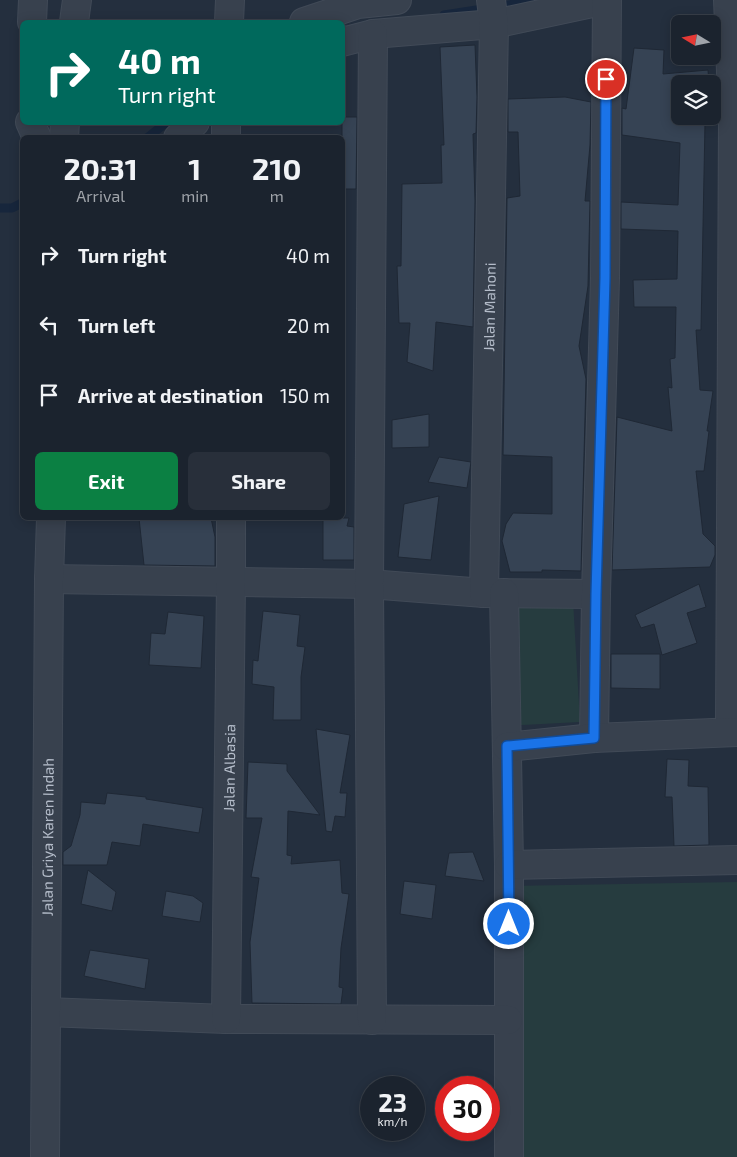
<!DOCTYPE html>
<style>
body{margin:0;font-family:"Exo 2",sans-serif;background:#282f3a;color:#f1f3f6;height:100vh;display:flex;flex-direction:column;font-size:19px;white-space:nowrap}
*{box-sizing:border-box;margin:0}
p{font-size:16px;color:#a0a4aa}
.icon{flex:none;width:28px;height:28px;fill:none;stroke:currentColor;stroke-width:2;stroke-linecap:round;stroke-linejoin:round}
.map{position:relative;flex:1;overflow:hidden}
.drawer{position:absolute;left:20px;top:135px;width:325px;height:385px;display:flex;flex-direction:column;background:#1b232e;border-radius:8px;box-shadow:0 2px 12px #0003,0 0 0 1px #39404a}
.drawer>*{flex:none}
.guide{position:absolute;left:20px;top:20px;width:325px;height:105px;border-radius:8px;box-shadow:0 2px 12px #0003,0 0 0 1px #39404a;background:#00695c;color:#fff;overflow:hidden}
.needle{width:32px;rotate:280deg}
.controls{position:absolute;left:671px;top:15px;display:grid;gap:10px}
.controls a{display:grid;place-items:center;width:50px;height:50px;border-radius:8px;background:#1b232e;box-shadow:0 2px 12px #0003,0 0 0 1px #39404a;font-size:25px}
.speed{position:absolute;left:360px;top:1076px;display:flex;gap:10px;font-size:25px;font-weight:700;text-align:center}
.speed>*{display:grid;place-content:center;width:65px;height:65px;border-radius:50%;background:#1b232e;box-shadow:0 2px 12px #0003,0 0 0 1px #39404a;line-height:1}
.speed small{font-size:12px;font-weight:400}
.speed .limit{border:8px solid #d22;background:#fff;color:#111}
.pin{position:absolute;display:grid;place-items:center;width:42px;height:42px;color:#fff;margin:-21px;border:2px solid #fff;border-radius:50%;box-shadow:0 1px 5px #0007}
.me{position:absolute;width:55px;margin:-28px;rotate:0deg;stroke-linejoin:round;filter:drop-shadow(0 0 4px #0008)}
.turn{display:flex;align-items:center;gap:18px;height:105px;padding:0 15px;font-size:22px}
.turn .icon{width:65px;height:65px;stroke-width:2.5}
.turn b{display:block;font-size:35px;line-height:42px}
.eta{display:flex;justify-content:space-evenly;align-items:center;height:85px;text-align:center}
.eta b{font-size:30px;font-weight:700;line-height:35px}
.action{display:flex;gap:10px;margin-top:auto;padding:10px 15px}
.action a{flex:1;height:58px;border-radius:8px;background:#0b8043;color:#fff;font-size:20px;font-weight:700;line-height:58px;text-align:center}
.action a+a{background:#282f3a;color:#f1f3f6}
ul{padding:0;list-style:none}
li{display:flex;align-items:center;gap:15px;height:70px;padding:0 15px}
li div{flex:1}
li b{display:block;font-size:19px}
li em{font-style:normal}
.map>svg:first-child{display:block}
</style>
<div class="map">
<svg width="737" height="1157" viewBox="0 0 737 1157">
<rect width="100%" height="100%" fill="#242f3e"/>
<g fill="#263c3f">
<path d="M573,600l7,122 -78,4 -11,-124z"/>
<path d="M737,882v275h-232l2,-271z"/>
</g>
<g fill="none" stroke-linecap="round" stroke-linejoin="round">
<g stroke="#17263c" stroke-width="9">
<path d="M444,15l96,-15"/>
<path d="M147,138l20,-16"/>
<path d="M0,208h12l10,-5"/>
</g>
</g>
<g fill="#364354" stroke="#1f2835">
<path d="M475,45l2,52 -1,36 -3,1 2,67 -2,126 -37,-5 -3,49 -26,-9 3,-39h-11l-2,-57h4l1,-82 40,-1 -1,-38h3l-4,-98z"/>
<path d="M634,48l30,2 -1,24 45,-4 1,14h-29v32h32v6l-7,1 -4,207h-5l4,60 13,1 -6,40h2l-5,40h-8l7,63 12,12v9l-5,12 -98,3 5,-153 55,14 -4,-44 4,1 -2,-29 5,-1 1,-51h-42l-1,-27 44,-1 1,-48 -57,-2v-27l57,3 2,-62 -58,-8v-27l4,1z"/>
<path d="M565,97l26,5 -1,43 -5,56h5l-2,85 -9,60 7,33 -5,192 -39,-1v2h-32l-8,-31 4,-17 7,-11 39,1v-57l-49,-2 4,-257 13,-2 -2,-64h-10v-33z"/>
<path d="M342,117h15l-1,72h-14z"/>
<path d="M429,414v33l-37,1v-28z"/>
<path d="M439,457l32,5 -4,26 -39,-6z"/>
<path d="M439,496l-8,64 -33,-3 6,-53z"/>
<path d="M139,518h72l4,19v29l-71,-1z"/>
<path d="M323,518h26l-2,8 7,1v33h-31z"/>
<path d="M699,584l7,23 -19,6 10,30 -35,12 -8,-31 -13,4 -6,-13z"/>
<path d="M263,611l37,4 -3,31 8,1 -4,30v43h-28l1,-33 -22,-3 1,-24 5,1z"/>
<path d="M168,612l36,4 -3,52 -52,-3 2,-32 14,1z"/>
<path d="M611,654h49v35l-49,-1z"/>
<path d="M316,729l34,6 -10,58h7l-2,24 -10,-1 -3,16 -6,-1z"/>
<path d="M667,759l22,1 -1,26 20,1 1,58 -35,1 -2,-49h-7z"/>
<path d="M248,762l39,2v7l33,44 -32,-4 -1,44 5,1 -1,8 49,-4 2,33 7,1 -8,54 -2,39 4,1 -2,16 -89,-1 -2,-61 9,-64 -8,-1 11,-59h-16z"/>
<path d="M107,793l39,4v2l57,9 -4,25 -56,-9 -3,22 -28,-4 -5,23h-44v-13l8,-6 9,-31 1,-13 24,2z"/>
<path d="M473,852l11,29 -39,-5 4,-23z"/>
<path d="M88,870l28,22 -4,19 -31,-7z"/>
<path d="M404,881l32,4 -4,34 -32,-5z"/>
<path d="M166,891l27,5 10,7 -3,19 -38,-6z"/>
<path d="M90,950l59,9 -4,30 -61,-13z"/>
</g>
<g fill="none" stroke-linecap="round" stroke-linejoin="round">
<g stroke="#414a57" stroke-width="30">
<g id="minor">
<path d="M728,0l5,120 -3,612"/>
<path d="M32,22l1,-22"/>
<path d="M229,22l1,-22"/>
<path d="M304,22l54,-18 39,-4"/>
<path d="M342,42l31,-8 121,-10 112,-24"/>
<path d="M30,122l7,16"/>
<path d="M226,122v16"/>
<path d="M178,138l17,-16"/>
<path d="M49,579l320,5 115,9 112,1"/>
<path id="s1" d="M484,593l10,-569 -3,-24"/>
<path d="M504,593l5,272v292"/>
<path d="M594,738l2,-144 9,-316 2,-278"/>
<path d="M507,747l87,-9 143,-6"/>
<path d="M509,865l228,-5"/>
<path d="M46,1012l180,7 282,1"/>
<path id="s2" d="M226,1019l5,-437v-64"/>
<path d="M372,1020l-3,-436 4,-550"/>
</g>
</g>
<g stroke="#414a57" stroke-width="30">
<g id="tertiary">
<path d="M74,22l3,-22"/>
<path d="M64,138l1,-16"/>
<path id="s3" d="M45,1157l4,-578 2,-61"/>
</g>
</g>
<use href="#minor" stroke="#38414e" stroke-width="28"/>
<use href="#tertiary" stroke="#38414e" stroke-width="28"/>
</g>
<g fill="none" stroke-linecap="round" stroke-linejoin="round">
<g stroke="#114b97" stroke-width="12">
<path id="route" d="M509,924l-2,-178 87,-8 2,-144 9,-316 1,-199"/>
</g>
<use href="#route" stroke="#1a73e8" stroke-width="9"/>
</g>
<g text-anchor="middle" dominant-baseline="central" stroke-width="5" stroke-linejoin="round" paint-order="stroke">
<g font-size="15" fill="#b4bcc9" stroke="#1d2633">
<text stroke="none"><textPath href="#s1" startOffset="286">Jalan Mahoni</textPath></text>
<text stroke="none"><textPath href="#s2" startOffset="251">Jalan Albasia</textPath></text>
<text stroke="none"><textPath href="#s3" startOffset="320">Jalan Griya Karen Indah</textPath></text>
</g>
</g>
</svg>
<div class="controls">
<a><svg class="needle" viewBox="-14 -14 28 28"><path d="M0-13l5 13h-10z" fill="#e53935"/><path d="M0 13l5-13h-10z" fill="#a0a4aa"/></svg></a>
<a><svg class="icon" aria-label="layers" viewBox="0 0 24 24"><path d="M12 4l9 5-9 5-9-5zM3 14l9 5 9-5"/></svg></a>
</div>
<div class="speed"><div>23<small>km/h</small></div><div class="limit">30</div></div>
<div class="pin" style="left:606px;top:79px;background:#d93025"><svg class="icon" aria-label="arrive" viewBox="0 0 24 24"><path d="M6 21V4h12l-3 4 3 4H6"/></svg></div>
<svg class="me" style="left:509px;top:924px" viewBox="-20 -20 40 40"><circle r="17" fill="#1a73e8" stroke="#fff" stroke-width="3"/><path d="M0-11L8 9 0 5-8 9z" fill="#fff"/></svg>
<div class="guide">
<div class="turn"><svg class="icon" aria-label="right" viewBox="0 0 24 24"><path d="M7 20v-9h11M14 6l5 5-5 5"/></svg><div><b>40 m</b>Turn right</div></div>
</div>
<section class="drawer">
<div class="eta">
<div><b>20:31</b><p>Arrival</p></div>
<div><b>1</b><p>min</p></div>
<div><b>210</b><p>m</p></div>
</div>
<ul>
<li><svg class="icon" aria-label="right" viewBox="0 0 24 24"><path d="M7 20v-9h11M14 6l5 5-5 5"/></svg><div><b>Turn right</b></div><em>40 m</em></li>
<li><svg class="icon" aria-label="left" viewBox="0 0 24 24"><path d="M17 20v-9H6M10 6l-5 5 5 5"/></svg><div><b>Turn left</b></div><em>20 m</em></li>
<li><svg class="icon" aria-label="arrive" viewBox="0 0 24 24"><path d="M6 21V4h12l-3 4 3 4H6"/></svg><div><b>Arrive at destination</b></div><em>150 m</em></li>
</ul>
<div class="action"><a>Exit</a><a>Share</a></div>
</section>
</div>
